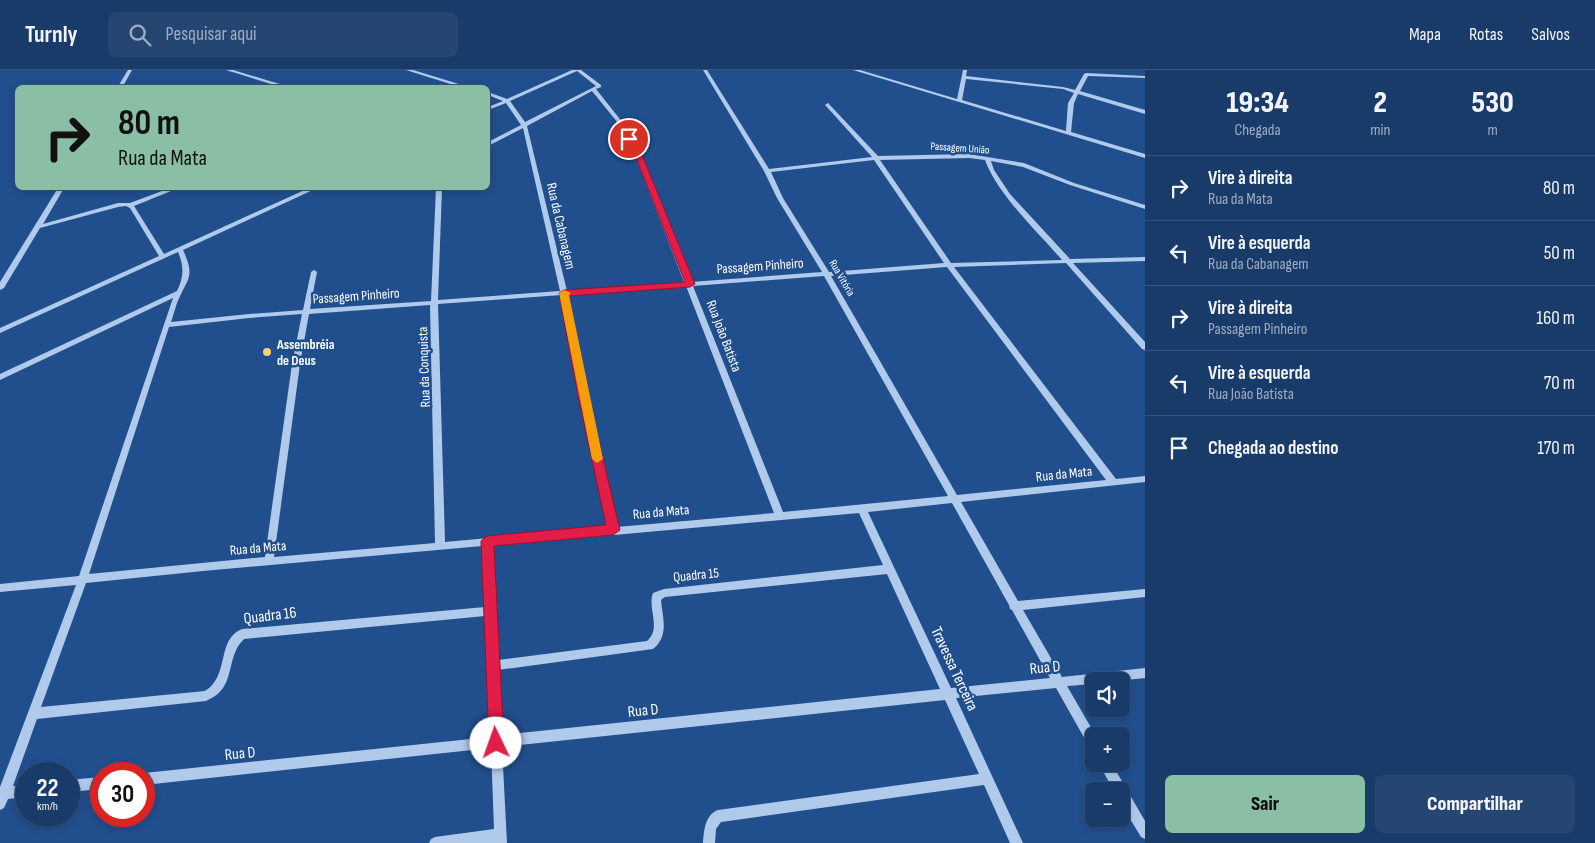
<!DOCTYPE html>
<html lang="pt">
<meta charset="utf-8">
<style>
body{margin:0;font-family:"Sofia Sans Condensed",sans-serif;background:#264672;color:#f1f3f6;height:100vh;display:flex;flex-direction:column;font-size:19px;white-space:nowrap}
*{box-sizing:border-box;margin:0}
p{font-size:16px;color:#9fadc1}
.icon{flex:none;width:28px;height:28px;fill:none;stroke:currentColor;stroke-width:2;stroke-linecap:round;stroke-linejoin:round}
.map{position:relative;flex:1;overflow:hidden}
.sheet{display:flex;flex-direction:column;background:#193b6a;width:450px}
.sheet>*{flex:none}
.banner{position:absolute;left:15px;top:15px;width:475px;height:105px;border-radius:8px;box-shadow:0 2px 8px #0003,0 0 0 1px #37557e;background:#8abfa5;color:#111;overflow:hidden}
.controls{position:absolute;left:1085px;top:602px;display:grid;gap:10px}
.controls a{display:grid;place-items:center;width:45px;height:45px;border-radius:8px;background:#193b6a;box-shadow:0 2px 8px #0003,0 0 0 1px #37557e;font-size:25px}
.speed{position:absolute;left:15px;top:692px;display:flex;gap:10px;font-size:25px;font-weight:700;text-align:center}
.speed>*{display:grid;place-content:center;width:65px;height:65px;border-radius:50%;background:#193b6a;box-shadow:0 2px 8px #0003,0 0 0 1px #37557e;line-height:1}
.speed small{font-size:12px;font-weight:400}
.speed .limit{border:8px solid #d22;background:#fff;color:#111}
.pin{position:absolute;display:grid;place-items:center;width:42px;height:42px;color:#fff;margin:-21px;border:2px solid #fff;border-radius:50%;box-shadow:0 1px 5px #0007}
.me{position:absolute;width:55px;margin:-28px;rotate:357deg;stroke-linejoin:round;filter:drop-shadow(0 0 4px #0008)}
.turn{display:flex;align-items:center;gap:18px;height:105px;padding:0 20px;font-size:22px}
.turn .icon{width:65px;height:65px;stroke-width:2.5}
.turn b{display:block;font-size:35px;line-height:42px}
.eta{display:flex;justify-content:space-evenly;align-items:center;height:85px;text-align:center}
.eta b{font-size:30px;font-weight:800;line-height:35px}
.button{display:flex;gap:10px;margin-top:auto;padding:10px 20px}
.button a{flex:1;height:58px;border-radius:8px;background:#8abfa5;color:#111;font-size:20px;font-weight:800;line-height:58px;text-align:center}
.button a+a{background:#264672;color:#f1f3f6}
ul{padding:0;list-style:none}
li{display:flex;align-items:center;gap:15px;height:65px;padding:0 20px;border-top:1px solid #37557e}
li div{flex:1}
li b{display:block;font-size:19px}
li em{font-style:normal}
header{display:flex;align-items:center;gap:30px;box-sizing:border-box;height:70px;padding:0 25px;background:#193b6a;border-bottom:1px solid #37557e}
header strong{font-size:24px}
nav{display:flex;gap:28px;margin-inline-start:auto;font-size:18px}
.search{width:350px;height:45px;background:#264672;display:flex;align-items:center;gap:12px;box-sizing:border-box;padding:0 18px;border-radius:8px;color:#9fadc1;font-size:19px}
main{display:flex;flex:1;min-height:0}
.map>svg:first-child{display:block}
</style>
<header>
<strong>Turnly</strong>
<div class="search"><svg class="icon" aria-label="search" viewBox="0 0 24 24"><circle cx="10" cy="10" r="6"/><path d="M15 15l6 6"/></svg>Pesquisar aqui</div>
<nav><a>Mapa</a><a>Rotas</a><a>Salvos</a></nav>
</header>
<main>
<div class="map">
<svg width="1145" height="773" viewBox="0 0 1145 773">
<rect width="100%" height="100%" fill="#214f8d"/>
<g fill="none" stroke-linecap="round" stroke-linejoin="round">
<g fill="#b0caec" fill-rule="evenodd">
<path d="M128,0h4l-10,18h-5z"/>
<path d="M226,0h7l60,18h-9z"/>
<path d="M406,0h7l59,18h-9z"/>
<path d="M572,0h9l20,15v2l-5,2 27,34 18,32 50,127 131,-10 -45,-74 -13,-27 -61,-101h4l62,99 103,-12 -46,-51 -1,-1 3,-2 50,53 91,-2 55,9 50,20 71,22v4l-75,-24 -47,-18 -32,-6 3,9 16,24 60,65 75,-2v4l-72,2 72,79v8l-3,-1 -76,-86 -112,4 162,212 29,-3v6l-184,20 57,99 127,-12v8l-122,13 39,67 83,-9v10l-29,3h-22v3l-27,2 29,50h-2v14l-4,-2 -34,-60 -100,10 67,145h-13l-26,-58 -263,37 -5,7 -1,14h-12c1,-13 2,-28 15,-33l261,-36 -34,-74 -443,47 5,96h-78l2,-4 4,-2 59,-8 -3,-81 -347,37v-11h-2l2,-1 346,-36 -5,-121 -241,23c-20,19 -6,49 -38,62l-169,18 -24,67 13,-1v12l-18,2 -4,9 -4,2v-23l76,-202 -76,7v-8l79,-8 94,-278 -173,82v-6l177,-83c7,-14 7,-25 1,-39l-178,81v-5l159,-72 -29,-48 -4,-2 -8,1 -78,21 -36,60 -4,2v-8l58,-94h6l-21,36 75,-21h12l40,-15h7l-1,1 -42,17 30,48 145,-66h7l-1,1 -132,61c13,28 4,28 -6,53 -2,6 -4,13 -6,19l78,-8 54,-4 8,-38 3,-2 3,2 -7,37 121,-8 5,-113h6l-4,112 122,-9 -37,-163 -35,18v-4l33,-17 -15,-22 -18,7v-3l15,-6 -15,-6v-3l19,7zM577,1l19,15 -71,36 -15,-21zM592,21l26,32 17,32 49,127 -117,9 -40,-165zM969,88l16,2c12,34 53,72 77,100l-111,3 -71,-103zM874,90l70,103 -115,9 -46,-74 -12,-26zM947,197l159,213 -149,15 -126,-219zM824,206l124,220 -165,16 -90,-226zM686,216l88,227 -157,14 -31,-136 -18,-96zM561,225l17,96 30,136 -163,15 -7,-238zM430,235l5,238 -161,14 26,-193 9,-50zM302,244l-10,50 -27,193 -176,17 80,-247 80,-9zM952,433l57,102 1,4 2,1 38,68 -99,10 -83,-176zM859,443l24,52 -219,24 -11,4c-6,16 9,35 -6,48l-149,19 -6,-114zM482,476l3,61 -243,22c-26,10 -12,47 -37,62l-164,16 45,-124 117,-12zM887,504l53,115 -438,46 -4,-65 155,-21c16,-13 10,-30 8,-48l1,-2 3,-2z"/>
<path d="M853,0h7l97,29 6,-29h4l-1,6 97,11 12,3 9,-16 2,-1 59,3v2l-57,-2 -8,15 65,19v4l-67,-20 -4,9 -3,29 74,22v4zM966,9l97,10 11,4 -6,10 -2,28 -104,-31z"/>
<path d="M1099,694h13l33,57v18l-4,-2 -20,-33v-13h-7z"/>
<path d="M101,707v12l-32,3v-12z"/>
</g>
</g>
<path fill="#e11d48" stroke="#92132f" d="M629,67l13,18 53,129 -5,3 -121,9 18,95 33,139 -7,5 -119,11 10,197 -2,6 -6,2 -5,-2 -2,-6 -8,-202 6,-5 119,-11 -29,-134 -18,-98 5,-3 121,-8 -50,-127 -9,-16z"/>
<path fill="#f59e0b" d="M564,220l7,3 -2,2 34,164 -6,4 -5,-4 -33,-166z"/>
<circle fill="#f8d371" stroke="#214f8d" stroke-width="2" cx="267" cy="282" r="5"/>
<g text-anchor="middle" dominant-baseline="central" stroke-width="5" stroke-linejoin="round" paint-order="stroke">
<g font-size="11" fill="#fff" stroke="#214f8d">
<text transform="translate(960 78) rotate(4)">Passagem União</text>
<text transform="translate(842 208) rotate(60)">Rua Vitória</text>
</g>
<g font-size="14" fill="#fff" stroke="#214f8d">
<text transform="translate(561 156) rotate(77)">Rua da Cabanagem</text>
<text transform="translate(760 196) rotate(-4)">Passagem Pinheiro</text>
<text transform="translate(356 226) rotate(-4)">Passagem Pinheiro</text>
<text transform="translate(724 266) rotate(69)">Rua João Batista</text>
<text transform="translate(424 297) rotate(-92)">Rua da Conquista</text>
<text transform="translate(1064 404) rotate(-6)">Rua da Mata</text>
<text transform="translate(661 442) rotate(-5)">Rua da Mata</text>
<text transform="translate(258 478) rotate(-5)">Rua da Mata</text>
<text transform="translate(696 505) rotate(-6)">Quadra 15</text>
</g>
<g font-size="14" font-weight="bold" fill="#fff" stroke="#214f8d" text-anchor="start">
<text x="277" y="274">Assembréia<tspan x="277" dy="16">de Deus</tspan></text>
</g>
<g font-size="16" fill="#fff" stroke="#214f8d">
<text transform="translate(270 546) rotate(-7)">Quadra 16</text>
<text transform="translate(1045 598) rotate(-6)">Rua D</text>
<text transform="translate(954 599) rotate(65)">Travessa Terceira</text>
<text transform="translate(643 641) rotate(-6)">Rua D</text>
<text transform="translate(240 684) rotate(-6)">Rua D</text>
</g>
</g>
</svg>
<div class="controls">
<a><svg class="icon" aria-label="sound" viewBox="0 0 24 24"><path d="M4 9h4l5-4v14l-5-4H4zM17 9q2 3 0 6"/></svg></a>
<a>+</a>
<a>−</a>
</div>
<div class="speed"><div>22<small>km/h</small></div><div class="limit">30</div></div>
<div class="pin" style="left:629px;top:69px;background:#d93025"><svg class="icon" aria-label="arrive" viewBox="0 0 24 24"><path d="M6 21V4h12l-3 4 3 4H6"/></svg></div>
<svg class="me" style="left:496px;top:673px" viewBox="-20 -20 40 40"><circle r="19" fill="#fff"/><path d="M0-13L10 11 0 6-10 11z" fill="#e11d48"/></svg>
<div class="banner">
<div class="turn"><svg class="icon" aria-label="right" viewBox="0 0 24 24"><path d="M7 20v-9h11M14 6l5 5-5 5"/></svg><div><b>80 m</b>Rua da Mata</div></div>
</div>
</div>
<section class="sheet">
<div class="eta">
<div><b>19:34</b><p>Chegada</p></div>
<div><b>2</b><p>min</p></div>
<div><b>530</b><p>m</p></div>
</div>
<ul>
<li><svg class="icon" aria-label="right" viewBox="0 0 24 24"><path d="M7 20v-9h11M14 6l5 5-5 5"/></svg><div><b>Vire à direita</b><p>Rua da Mata</p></div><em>80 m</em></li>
<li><svg class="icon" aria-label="left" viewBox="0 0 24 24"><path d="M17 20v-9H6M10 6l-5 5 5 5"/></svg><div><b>Vire à esquerda</b><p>Rua da Cabanagem</p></div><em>50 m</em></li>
<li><svg class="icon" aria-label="right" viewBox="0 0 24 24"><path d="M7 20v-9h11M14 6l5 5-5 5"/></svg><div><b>Vire à direita</b><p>Passagem Pinheiro</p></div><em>160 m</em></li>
<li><svg class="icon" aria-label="left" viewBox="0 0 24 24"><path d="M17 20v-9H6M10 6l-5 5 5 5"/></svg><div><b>Vire à esquerda</b><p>Rua João Batista</p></div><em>70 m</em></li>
<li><svg class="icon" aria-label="arrive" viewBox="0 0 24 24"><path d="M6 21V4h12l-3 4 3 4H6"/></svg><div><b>Chegada ao destino</b></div><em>170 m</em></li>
</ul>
<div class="button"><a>Sair</a><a>Compartilhar</a></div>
</section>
</main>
